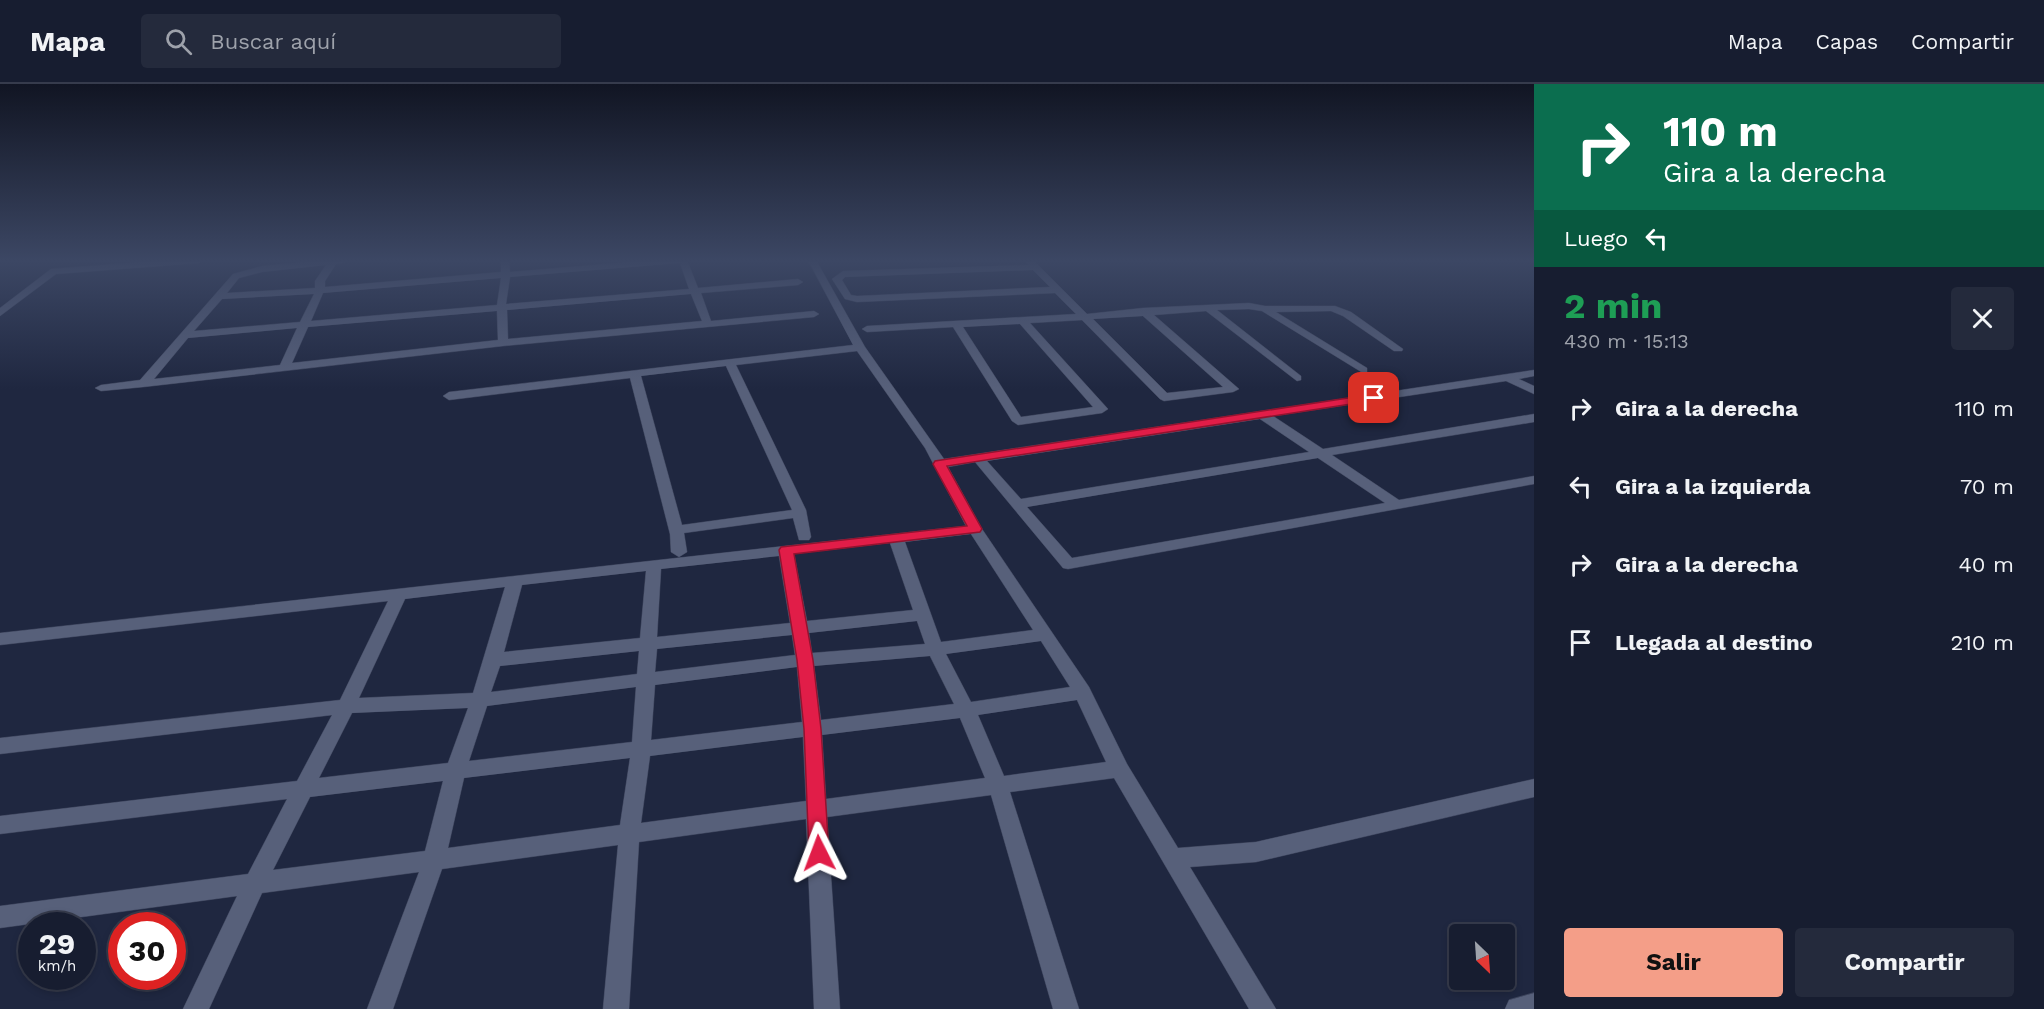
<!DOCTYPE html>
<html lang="es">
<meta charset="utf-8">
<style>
body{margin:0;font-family:"Work Sans",sans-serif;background:#242a3c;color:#f1f3f6;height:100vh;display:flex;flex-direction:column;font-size:22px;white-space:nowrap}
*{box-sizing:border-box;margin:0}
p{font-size:20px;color:#9ea2ab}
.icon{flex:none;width:33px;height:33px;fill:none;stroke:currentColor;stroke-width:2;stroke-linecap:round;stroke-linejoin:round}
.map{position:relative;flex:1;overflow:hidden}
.details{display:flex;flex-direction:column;background:#171d30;width:510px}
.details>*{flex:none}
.guide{background:#0b6e4f;color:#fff;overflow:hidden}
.needle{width:39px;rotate:155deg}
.fabs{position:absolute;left:1449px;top:840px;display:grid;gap:12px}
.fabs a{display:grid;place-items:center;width:66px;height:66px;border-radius:6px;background:#171d30;box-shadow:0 3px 9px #0003,0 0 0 2px #363b4c;font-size:30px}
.speed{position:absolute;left:18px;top:828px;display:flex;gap:12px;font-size:30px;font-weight:700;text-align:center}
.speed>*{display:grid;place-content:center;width:78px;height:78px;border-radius:50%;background:#171d30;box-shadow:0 3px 9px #0003,0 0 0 2px #363b4c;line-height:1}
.speed small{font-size:15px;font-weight:400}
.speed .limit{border:9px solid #d22;background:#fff;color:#111}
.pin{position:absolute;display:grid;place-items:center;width:51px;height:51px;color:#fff;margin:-26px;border-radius:12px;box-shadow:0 3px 9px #0006}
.me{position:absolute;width:66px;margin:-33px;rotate:357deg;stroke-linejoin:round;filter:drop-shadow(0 0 4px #0008)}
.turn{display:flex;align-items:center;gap:21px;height:126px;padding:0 30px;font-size:27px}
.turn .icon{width:78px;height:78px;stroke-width:2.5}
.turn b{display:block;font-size:42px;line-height:51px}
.then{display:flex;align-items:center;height:57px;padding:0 30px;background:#0003;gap:12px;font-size:22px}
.round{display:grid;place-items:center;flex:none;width:63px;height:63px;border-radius:6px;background:#242a3c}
.head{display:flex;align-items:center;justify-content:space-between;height:102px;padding:0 30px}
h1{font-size:36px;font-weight:700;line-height:45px;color:#1e9e55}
.primary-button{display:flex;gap:12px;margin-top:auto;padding:12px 30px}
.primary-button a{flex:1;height:69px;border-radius:6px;background:#f49e88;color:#111;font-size:24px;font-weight:700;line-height:69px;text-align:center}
.primary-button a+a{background:#242a3c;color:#f1f3f6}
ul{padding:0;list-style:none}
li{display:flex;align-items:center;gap:18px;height:78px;padding:0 30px}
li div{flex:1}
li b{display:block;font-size:22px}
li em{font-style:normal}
header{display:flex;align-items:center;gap:36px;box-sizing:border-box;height:84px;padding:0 30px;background:#171d30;border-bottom:2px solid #363b4c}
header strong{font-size:28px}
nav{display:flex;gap:33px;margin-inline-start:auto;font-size:21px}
.search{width:420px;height:54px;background:#242a3c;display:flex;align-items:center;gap:15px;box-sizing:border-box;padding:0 21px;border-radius:6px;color:#9ea2ab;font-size:22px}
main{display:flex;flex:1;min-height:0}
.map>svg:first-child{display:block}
</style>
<header>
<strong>Mapa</strong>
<div class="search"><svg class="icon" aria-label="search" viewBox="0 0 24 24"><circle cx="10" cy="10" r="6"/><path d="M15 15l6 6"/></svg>Buscar aquí</div>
<nav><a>Mapa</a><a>Capas</a><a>Compartir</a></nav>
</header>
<main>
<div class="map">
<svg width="1534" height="925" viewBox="0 0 1534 925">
<rect width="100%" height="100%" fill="#1f2740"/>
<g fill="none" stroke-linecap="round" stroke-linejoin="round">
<g stroke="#3c435b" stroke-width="1">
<g id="minor">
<path d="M167,176h36l-4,3 -143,11 -56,42v-8l51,-39z"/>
<path d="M328,176h28l-20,4 -11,17v6l176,-15v-12h8l1,12 143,-12h34l11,28 100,-9 5,3 -5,3 -97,8 10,28 103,-10 5,3 -5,3 -311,29 -360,41 -42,4 -6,-3 6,-3 39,-5 93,-106 29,-8zM680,179l9,26 -183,15 4,-27zM326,181l-11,16v7l-88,5 12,-15 23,-6zM501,194l-4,27 -186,16 12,-28zM314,210l-14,28 -106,9 28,-32zM691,210l11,27 -194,18 -1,-29zM497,227l1,29 -206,23 16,-36zM297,244l-17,37 -126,14 34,-41z"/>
<path d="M808,176h8l49,87 79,112 590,-89v6l-15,3 15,7v8l-28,-13 -233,35 50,33 211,-35v8l-202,33 67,45 135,-24v8l-466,85 -5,-1 -88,-106 -27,5 34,62 107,158 38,77 51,84 78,-6 278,-63v18l-278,65 -66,5 86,142h-27l-135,-231 -104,14 69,217h-26l-62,-214 -164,22 13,192h-26l-8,-190 -167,23 -10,167h-26l15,-164 -176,24 -49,140h-26l52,-137 -157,21 -53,116h-26l54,-113 -237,32v-22l248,-32 39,-75 -287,35v-18l297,-35 35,-66 -332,39v-16l340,-38 48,-99 -388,44v-12l966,-107 -41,-78 -68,-97 -121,14 70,145 5,27 -2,3h-10l-6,-22 -109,15 3,19 -8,5 -8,-5 -1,-18 -40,-156 -181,22 -6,-4 6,-4 404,-47zM726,282l66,144 -110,15 -41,-149zM1260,335l49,33 -288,47 -34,-38zM1318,374l67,45 -313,55 -45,-51zM971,450l62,96 -92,12 -36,-100zM890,459l23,67 -106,11 -13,-67zM779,472l11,67 -133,14 4,-68zM646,487l-6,67 -136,14 18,-67zM505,503l-32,106 -114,5 46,-99zM917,537l8,23 -113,9 -3,-20zM792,551l3,20 -140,17 2,-23zM1041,557l29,46 -99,15 -25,-48zM639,567l-2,23 -146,18 9,-26zM930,572l24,48 -133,16 -7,-54zM797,583l5,55 -151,18 4,-55zM636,603l-4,55 -163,19 18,-55zM1077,616l29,62 -102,14 -26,-61zM468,624l-20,55 -129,15 33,-65zM960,634l25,60 -159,21 -4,-64zM803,653l3,64 -165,22 9,-67zM630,674l-10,67 -172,23 16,-70zM443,697l-18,70 -152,19 37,-73z"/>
<path d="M1025,176h8l54,54 56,-6 106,-5 16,3h70l16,6 52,37 -1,2h-8l-51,-35 -12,-5 -55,1 91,56v4l-4,1 -101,-62 -13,-2 -32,1 84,66v4l-4,1 -91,-70 -52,4 85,74 -6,3 -69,9 -4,-2 -78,-79 -52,3 78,86 -6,4 -84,12 -6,-4 -59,-94 -86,5 -5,-3 5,-3 209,-12 -21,-21 -198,9 -12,-3 -13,-20 11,-8 185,-6zM1033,186l17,17 -193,9 -6,-1 -9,-15 3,-3zM1143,232l80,71 -56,6 -74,-74zM1020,240l73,83 -72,10 -58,-90z"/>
<path d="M1534,909v16h-29l4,-9z"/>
</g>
</g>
<use href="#minor" fill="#57607a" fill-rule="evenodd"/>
</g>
<linearGradient id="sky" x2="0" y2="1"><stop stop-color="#111523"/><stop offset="0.58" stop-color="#3c4764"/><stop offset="1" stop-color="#3c4764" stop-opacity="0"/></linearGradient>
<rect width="1534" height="305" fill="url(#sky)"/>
<path fill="#e11d48" stroke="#92132f" stroke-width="1.5" d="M1374,310l3,1v5l-430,66 35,63 -2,3 -186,22 19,106 8,69 8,124 -3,7 -7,2 -7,-2 -3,-7 -5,-124 -7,-69 -18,-110 2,-3 186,-21 -34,-62 2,-3z"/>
</svg>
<div class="fabs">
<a><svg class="needle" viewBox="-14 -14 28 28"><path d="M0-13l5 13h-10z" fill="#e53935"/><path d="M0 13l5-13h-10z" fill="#9ea2ab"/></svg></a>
</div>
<div class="speed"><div>29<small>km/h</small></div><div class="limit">30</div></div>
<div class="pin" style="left:1374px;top:314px;background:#d93025"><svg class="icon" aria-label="arrive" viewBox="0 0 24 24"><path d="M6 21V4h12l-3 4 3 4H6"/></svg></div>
<svg class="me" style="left:819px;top:769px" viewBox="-20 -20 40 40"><path d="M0-17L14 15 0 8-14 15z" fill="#e11d48" stroke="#fff" stroke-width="4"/></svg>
</div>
<section class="details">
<div class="guide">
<div class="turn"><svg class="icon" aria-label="right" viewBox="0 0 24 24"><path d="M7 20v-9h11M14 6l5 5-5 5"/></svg><div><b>110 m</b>Gira a la derecha</div></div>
<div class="then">Luego<svg class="icon" aria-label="left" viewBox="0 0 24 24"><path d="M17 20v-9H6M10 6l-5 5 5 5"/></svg></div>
</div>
<div class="head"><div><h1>2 min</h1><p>430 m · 15:13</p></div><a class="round"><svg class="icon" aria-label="close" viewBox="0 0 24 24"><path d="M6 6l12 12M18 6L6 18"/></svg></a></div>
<ul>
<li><svg class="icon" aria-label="right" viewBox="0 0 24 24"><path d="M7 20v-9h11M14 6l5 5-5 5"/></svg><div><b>Gira a la derecha</b></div><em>110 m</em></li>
<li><svg class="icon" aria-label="left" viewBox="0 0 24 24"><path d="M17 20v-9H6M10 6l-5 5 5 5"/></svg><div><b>Gira a la izquierda</b></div><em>70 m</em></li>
<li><svg class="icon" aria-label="right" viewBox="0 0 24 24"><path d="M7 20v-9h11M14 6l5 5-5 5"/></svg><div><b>Gira a la derecha</b></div><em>40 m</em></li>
<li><svg class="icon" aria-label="arrive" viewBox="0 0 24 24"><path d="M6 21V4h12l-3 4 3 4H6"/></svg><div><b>Llegada al destino</b></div><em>210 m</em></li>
</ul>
<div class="primary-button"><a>Salir</a><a>Compartir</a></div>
</section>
</main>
